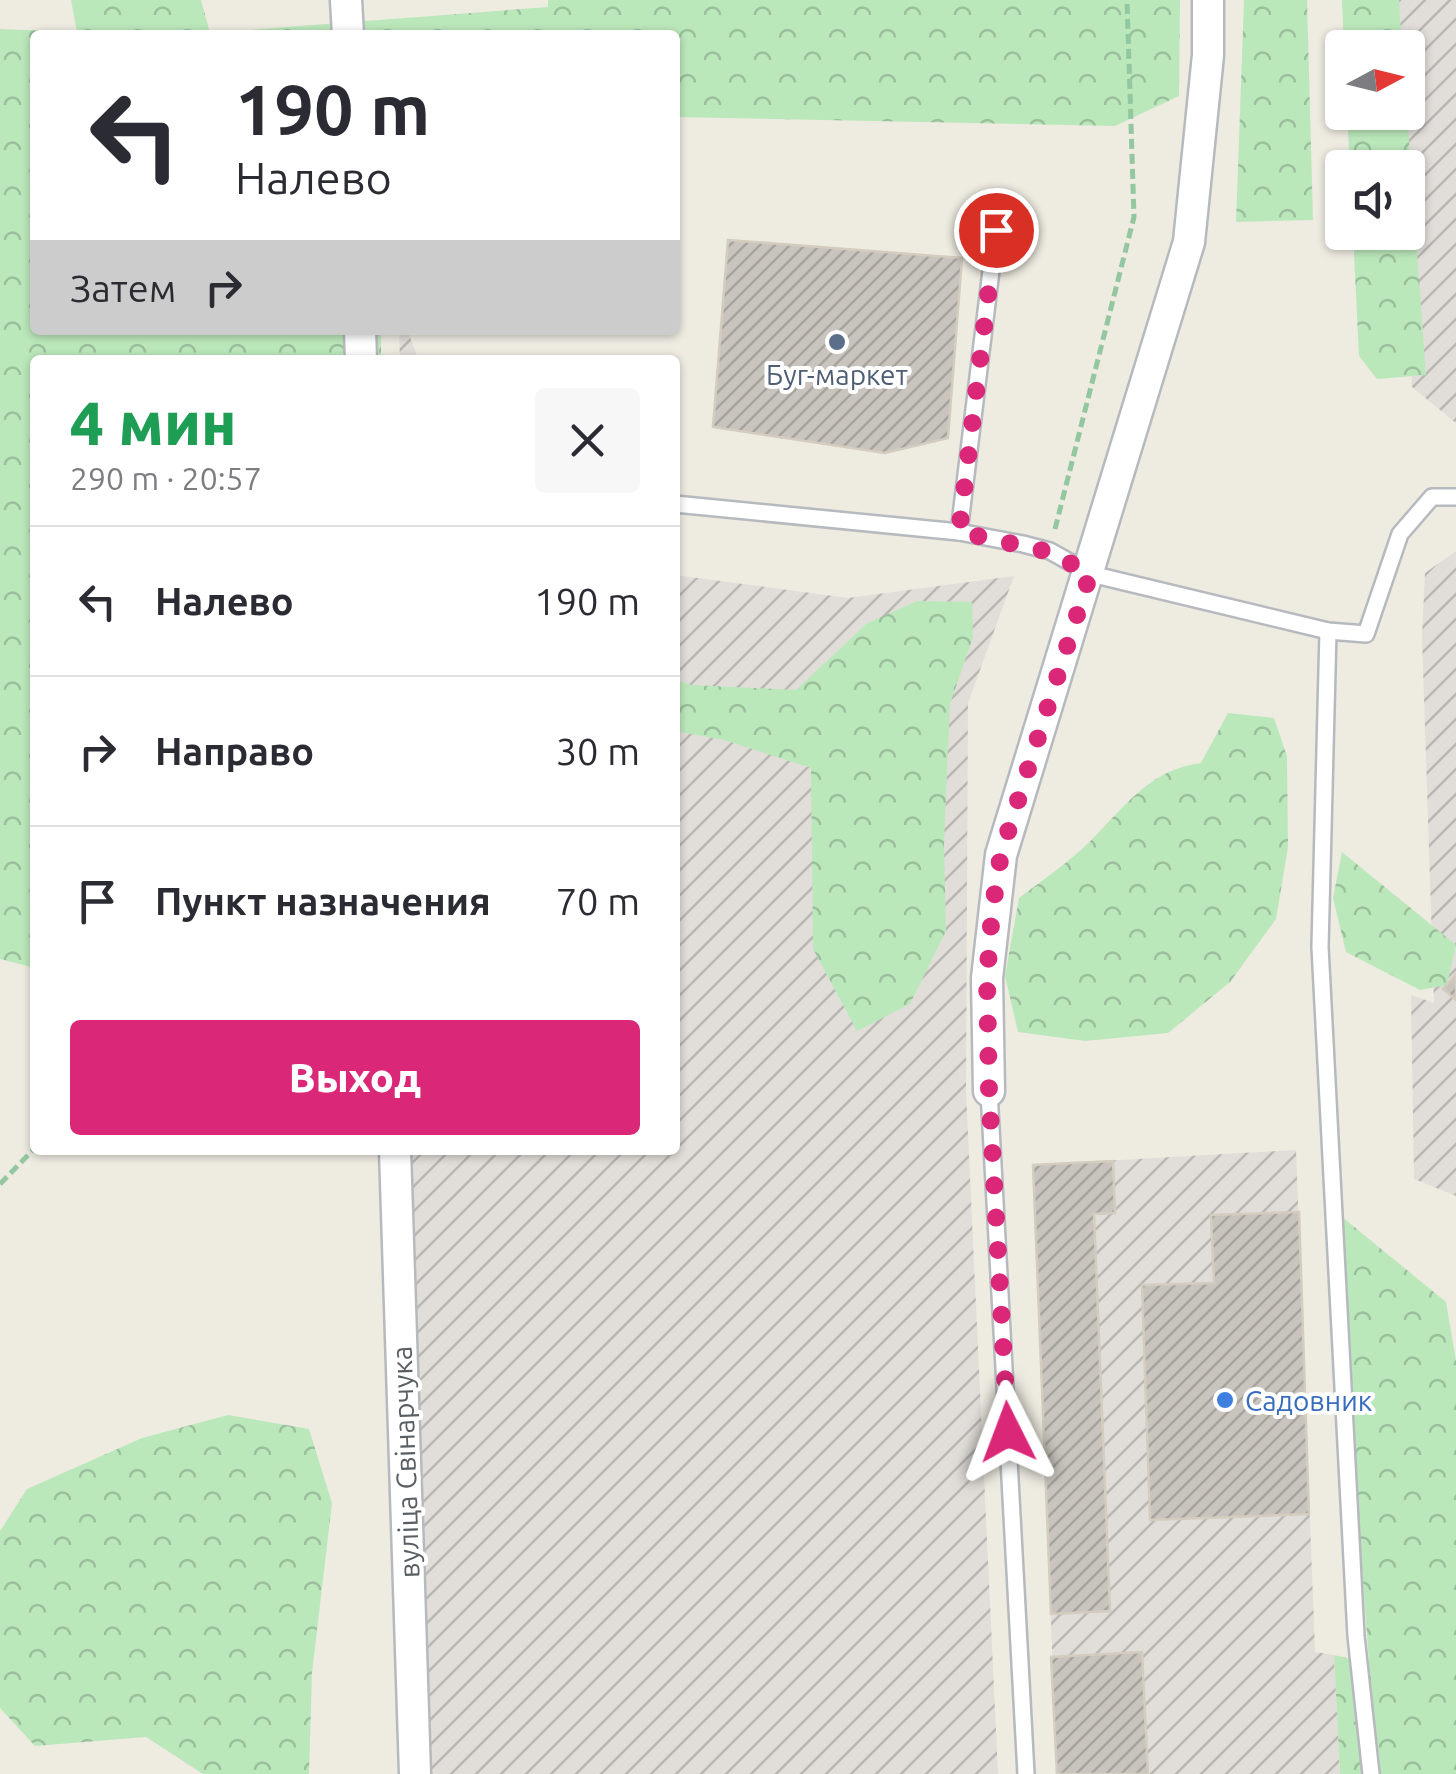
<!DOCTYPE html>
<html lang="ru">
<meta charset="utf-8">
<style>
body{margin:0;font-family:Ubuntu,sans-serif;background:#f7f7f7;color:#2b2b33;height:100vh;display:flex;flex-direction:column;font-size:38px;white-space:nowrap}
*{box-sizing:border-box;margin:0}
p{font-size:32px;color:#7c7c81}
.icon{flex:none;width:55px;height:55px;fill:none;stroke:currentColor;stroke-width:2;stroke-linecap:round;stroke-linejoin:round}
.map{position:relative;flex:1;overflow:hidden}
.drawer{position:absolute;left:30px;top:355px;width:650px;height:800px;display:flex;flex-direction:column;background:#fff;border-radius:10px;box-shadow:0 2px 8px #0004}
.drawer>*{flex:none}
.guide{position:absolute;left:30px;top:30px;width:650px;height:305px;border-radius:10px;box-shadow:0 2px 8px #0004;background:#fff;color:#2b2b33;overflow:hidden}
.needle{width:65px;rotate:83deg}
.tools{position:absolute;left:1325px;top:30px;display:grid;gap:20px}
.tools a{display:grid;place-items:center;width:100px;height:100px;border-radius:10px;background:#fff;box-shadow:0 2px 8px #0004;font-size:50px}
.pin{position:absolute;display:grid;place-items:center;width:85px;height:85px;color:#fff;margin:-42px;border:5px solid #fff;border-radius:50%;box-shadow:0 2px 10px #0007}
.me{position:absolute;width:110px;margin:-55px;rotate:357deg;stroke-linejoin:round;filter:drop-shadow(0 0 8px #0008)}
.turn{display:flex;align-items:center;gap:35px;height:210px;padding:0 40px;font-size:45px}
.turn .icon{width:130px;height:130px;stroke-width:2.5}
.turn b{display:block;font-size:70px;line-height:85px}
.then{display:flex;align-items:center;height:95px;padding:0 40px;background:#0003;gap:20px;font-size:38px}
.round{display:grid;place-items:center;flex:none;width:105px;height:105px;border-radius:10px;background:#f7f7f7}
.head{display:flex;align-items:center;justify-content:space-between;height:170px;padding:0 40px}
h1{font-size:60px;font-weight:800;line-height:75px;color:#1e9e55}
.primary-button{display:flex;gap:20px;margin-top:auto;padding:20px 40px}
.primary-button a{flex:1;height:115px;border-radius:10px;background:#db2777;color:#fff;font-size:40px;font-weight:800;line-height:115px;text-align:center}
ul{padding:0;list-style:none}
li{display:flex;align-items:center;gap:30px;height:150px;padding:0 40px;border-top:2px solid #e1e1e2}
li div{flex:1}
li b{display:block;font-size:38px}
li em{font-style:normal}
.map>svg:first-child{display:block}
</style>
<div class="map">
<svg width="1456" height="1774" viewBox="0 0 1456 1774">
<defs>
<pattern id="industrial-furrows" width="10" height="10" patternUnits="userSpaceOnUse" patternTransform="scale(2.5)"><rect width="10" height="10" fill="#e1ded9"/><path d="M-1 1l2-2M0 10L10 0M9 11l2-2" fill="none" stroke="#b9b7b4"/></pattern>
<pattern id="forest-crowns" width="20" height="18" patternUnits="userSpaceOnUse" patternTransform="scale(2.5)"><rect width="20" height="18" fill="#bbe8bb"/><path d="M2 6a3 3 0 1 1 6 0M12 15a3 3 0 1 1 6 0" fill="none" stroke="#9bbf9c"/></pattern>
<pattern id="building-hatch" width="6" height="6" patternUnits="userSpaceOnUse" patternTransform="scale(2.5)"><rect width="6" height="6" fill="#c9c5be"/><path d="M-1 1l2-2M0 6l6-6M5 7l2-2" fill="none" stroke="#a6a39e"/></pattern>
</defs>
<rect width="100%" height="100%" fill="#eeebe1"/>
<g fill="url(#industrial-furrows)">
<path d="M1390,0h66v423l-44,-36 -9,-154 5,-1v-64l-12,-55 12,-1v-64l-15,-1z"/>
<path d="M399,330h8l12,30h-19z"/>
<path d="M1456,551v645l-42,-17 -3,-184 23,8 -12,-367 3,-63z"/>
<path d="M675,575l173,23 166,-22 -46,127 -2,389 32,682h-583l-20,-624h280z"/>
<path d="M1296,1150l19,502 19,3 6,119h-283l-24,-609z"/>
</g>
<g fill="url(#forest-crowns)">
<path d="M71,0h130l9,33 338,-26v-7h632l-1,96 -64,30 -440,-9v-82h-640v295h346v30h-346v608l-35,-9v-930l77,3z"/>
<path d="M1244,0h63l6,220 -77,2z"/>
<path d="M1342,0h57l3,47h-58z"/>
<path d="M1347,113h60l19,262 -49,4 -18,-23 -6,-123 55,-1v-64l-58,-1z"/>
<path d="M917,601l55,1 1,35 -23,67 -6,140 2,87 -36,73 -53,27 -44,-82 -2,-181 -87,-28 -49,-9v-51l17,5 104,5 70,-66z"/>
<path d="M1228,713l46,5 13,38 1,91 -12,72 -46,63 -62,51 -83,8 -67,-9 -13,-56 14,-78c21,-16 43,-31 63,-49 39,-36 63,-79 119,-86z"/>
<path d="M1342,852l114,93 -9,40 -27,5 -74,-38 -13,-54z"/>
<path d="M1336,1212l110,90 10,59v413h-116l-6,-119 35,8z"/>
<path d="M228,1415l81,14 23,74 -20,170 -3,101h-106l-57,-37 -111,9 -35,-38v-177l27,-42 115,-51z"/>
</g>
<g fill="url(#building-hatch)" stroke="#d3ccbf" stroke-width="2.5">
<path d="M728,240l234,18 -14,180 -63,15 -172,-26z"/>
<path d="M1456,974v26l-13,-11z"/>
<path d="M1113,1161l2,52 -21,1 16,397 -59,3 -18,-449z"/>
<path d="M1299,1212l10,302 -159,6 -8,-235 72,-2 -3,-68z"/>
<path d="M1142,1652l6,122h-91l-6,-117z"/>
</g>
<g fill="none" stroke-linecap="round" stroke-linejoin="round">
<g stroke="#b6babf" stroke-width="20">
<g id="lane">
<path d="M675,504l284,28 64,12 27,7 41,23 237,57 38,3 34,-100 32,-37h24"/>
<path d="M959,532l37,-302"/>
<path d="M1328,631l-8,316 36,689 15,138"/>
<path d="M989,1091l37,683"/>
</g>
</g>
<g stroke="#b6babf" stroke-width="35">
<g id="street">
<path d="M346,0l2,35"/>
<path d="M360,330l1,30"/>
<path d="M989,1091l-2,-113 14,-123 188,-613 19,-187v-55"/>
<path d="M395,1150l20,624"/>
</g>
</g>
<g stroke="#92c7a0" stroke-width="5" stroke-dasharray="10 5" stroke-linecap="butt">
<path d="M1055,529l79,-312 -7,-217"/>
<path d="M0,1184l35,-36"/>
</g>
<use href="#lane" stroke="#fff" stroke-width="15"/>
<use href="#street" stroke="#fff" stroke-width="30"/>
</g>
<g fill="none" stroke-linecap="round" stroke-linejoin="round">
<path stroke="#db2777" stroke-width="18" stroke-dasharray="0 32.4" d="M996,230l-37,302 91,20 40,22 -89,280 -9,58 -5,66 2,113 19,341"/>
</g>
<circle fill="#5c6f8a" stroke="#fff" stroke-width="4" cx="837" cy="342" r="10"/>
<circle fill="#3f7fe0" stroke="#fff" stroke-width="4" cx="1225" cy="1400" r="10"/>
<g text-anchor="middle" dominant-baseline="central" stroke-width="8" stroke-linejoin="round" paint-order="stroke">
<g font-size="28" fill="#4e5e75" stroke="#fff">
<text x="837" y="374">Буг-маркет</text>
</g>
<g font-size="28" fill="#366cbe" stroke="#fff" text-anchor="start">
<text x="1245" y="1400">Садовник</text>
</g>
<g font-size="28" fill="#595e63" stroke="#fff">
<text transform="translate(405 1462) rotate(-92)">вуліца Свінарчука</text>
</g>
</g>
</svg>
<div class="tools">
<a><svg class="needle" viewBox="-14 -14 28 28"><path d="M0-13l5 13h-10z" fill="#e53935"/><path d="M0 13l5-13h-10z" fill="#7c7c81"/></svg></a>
<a><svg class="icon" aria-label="sound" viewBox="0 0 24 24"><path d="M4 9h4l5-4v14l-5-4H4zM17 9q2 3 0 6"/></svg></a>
</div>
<div class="pin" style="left:996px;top:230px;background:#d93025"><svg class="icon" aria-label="arrive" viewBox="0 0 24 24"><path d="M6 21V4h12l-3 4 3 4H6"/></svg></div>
<svg class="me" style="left:1008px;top:1432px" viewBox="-20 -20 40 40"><path d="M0-17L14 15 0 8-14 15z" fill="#db2777" stroke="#fff" stroke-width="4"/></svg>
<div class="guide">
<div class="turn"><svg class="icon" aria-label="left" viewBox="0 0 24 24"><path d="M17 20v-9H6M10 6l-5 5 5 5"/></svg><div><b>190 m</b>Налево</div></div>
<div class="then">Затем<svg class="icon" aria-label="right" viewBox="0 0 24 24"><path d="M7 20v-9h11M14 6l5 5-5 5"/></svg></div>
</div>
<section class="drawer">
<div class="head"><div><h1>4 мин</h1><p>290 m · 20:57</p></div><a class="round"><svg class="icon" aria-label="close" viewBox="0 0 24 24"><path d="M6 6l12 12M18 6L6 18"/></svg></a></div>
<ul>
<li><svg class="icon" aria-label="left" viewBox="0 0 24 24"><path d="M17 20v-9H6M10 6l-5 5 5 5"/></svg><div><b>Налево</b></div><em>190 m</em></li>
<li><svg class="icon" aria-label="right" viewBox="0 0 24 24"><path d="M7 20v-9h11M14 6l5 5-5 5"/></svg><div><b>Направо</b></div><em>30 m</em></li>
<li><svg class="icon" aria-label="arrive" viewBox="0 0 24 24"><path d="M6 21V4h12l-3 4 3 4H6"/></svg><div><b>Пункт назначения</b></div><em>70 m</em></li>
</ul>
<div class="primary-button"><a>Выход</a></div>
</section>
</div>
